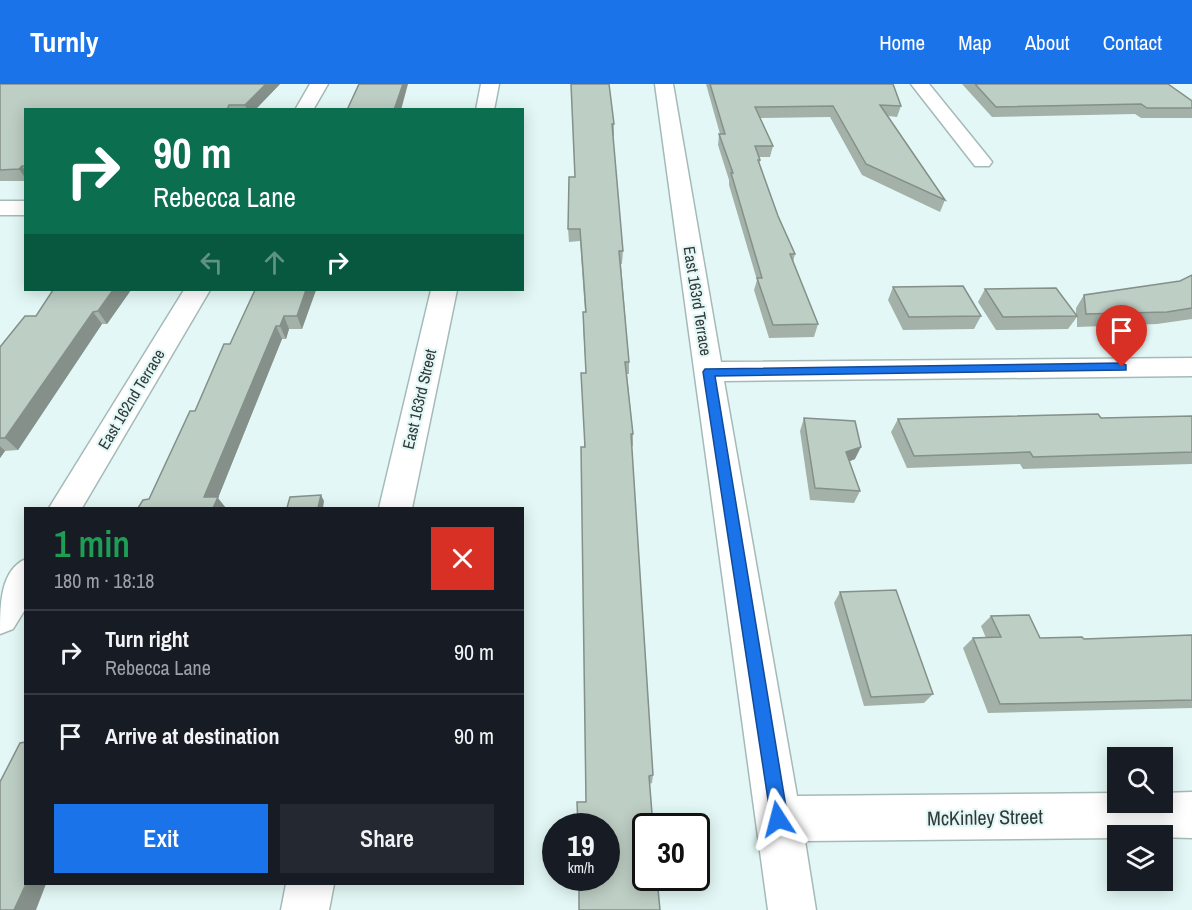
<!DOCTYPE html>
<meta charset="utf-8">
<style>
body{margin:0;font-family:"Archivo Narrow",sans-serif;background:#242831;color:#f1f3f6;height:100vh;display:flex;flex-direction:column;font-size:22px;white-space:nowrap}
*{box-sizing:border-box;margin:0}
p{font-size:20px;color:#9ea1a6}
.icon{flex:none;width:33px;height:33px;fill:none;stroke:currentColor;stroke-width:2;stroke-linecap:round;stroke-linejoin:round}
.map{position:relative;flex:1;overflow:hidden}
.side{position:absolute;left:24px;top:423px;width:500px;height:378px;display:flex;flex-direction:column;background:#171b24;border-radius:0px;box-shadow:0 3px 15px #0003}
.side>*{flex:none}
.hud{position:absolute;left:24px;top:24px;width:500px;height:183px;border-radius:0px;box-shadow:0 3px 15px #0003;background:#0b6e4f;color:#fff;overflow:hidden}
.tools{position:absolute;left:1107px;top:663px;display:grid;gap:12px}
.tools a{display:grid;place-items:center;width:66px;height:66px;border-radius:0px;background:#171b24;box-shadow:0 3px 15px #0003;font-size:30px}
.speed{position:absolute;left:542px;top:729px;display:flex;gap:12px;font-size:30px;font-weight:700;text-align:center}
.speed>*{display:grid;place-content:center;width:78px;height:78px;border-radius:50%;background:#171b24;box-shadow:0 3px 15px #0003;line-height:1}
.speed small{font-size:15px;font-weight:400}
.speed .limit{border:3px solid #111;border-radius:9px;background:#fff;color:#111}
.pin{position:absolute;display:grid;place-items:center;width:51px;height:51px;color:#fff;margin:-62px -26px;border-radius:50% 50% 50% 0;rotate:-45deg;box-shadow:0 0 6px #0007}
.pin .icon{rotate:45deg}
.me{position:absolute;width:66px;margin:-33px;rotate:351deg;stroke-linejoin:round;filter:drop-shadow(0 0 4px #0008)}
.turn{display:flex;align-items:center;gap:21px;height:126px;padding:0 30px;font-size:27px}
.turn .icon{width:78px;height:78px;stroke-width:2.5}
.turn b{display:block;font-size:42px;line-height:51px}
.lanes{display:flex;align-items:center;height:57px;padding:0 30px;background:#0003;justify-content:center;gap:30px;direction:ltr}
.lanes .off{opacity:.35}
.round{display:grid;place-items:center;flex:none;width:63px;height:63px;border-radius:0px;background:#242831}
.summary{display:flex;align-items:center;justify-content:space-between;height:102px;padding:0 30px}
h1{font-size:36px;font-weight:600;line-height:45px;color:#1e9e55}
.button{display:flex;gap:12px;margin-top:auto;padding:12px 30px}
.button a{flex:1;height:69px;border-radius:0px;background:#1a73e8;color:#fff;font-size:24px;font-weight:600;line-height:69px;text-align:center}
.button a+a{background:#242831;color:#f1f3f6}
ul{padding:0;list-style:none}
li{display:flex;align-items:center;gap:18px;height:84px;padding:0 30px;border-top:2px solid #363941}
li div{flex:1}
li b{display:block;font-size:22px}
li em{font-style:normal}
header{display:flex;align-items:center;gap:36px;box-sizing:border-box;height:84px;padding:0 30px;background:#1a73e8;color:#fff}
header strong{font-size:28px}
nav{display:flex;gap:33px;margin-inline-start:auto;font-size:21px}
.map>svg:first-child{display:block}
</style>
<header>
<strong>Turnly</strong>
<nav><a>Home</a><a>Map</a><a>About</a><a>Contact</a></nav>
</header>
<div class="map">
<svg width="1192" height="826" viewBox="0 0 1192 826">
<rect width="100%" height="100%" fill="#e3f8f6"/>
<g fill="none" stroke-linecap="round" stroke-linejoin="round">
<g stroke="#a5bab8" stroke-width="3">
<g id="minor">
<path d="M310,0h18l-15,26h-18z"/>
<path d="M481,0h18l-5,26h-18z"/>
<path d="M655,0h18l48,278 471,-4v18l-468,5 73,415 321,-3v9h44v-9l30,-1v46l-74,-2v2l-313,3 11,69h-48z"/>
<path d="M911,0h18l60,74 3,4 -3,4h-14z"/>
<rect x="0" y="117" width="26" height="14"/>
<path d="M184,206h26l-128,218h-33z"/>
<path d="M431,206h26l-45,218h-33z"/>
<path d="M26,475v49l-13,21 -13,5c0,-29 0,-64 26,-75z"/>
<path d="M286,800h48l-5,26h-48z"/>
</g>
</g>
<use href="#minor" fill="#fff" fill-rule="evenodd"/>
</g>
<g fill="#a3b1a9">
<path d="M0,0h280l-25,26h-229v71h-26z"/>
<path d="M571,0l43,40v12h-1l10,115 -1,13h-1l8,98v12h-2l6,60v12h-2l22,329 -1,8 -66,19 -2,-355 2,-74 -3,-48 2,-13 -5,-71 -11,1 -1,-13 7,-52z"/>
<path d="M706,0h187l8,22 -4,11 -9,-1 57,84 -5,12 -78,-37 -32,-58 -70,1 13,28 -3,11h-11l1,3 -1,4 19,52 17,38 -2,8 25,62 -4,13 -45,1 -15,-48 3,-10 -28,-95v-5l-11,-35 1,-11h1z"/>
<path d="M962,0h206l24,17v17h-51l-6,-4 -143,3z"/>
<path d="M1192,191v44l-35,5 -80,3v-10l-9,12 -72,1 -18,-28 7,-13 91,26v-7l8,-13 96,-14z"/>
<path d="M893,203l88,29 -7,13 -71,1 -15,-30z"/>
<path d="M131,206l-24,34h-5l-84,126 -13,1 -5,7v-111l36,-31z"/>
<path d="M316,206l-14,39h-13l-3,10h-4l-64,159 -69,1 81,-155z"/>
<path d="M1192,332v48l-169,5 -3,-5 -113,4 -16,-36 7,-13 203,-1z"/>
<path d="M804,334l51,41 -6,2 11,30 -6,12 -44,-3 -10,-69z"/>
<path d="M840,508l93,102 -9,9 -60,3 -30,-103z"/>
<path d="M991,532l49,22 44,1 108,-4v73l-204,5 -25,-65 10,-10h13l-5,-12z"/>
</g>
<g fill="#849089">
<path d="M266,0h14l-25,26h-8l-2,-5z"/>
<path d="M403,0h5l-7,26h-7z"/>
<path d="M22,82l4,6v7l-7,-10z"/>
<path d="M113,206h18l-24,34 -9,-13z"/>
<path d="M306,206h10l-14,39 -5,-13z"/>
<path d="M93,228l9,12 -84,126 -13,-12z"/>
<path d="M284,232l5,13 -3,10 -6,-13z"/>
<path d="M276,242l6,13 -64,159 8,10h-14l-8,-11z"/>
<path d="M0,362l5,5 -5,7z"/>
<path d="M861,363l-6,12 -14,6 5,-13z"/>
<path d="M321,411l3,6 -1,7h-5z"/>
<path d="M26,800h20l-10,26h-22z"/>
</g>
<g fill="#bdcec4" stroke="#849089" stroke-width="1.5">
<path d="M0,0h266l-21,21h-16l-2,5h-201v56h-4l-3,3 -19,1z"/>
<path d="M359,0h44l-9,26h-47z"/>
<path d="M571,0h38l5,40h-2l11,127h-4l10,111h-4l8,72h-2l22,341 -4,1 4,50h-8v52h12l3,32h-81v-32h27v-52h-28l-1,-24h9l-5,-355h4l-4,-74h5l-3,-61h3l-6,-83h-12l1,-52h6z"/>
<path d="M710,0h183l8,22 -21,-1 65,95 -79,-36 -33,-58 -78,1 18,39h-18l5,14h-2l20,56 17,38h-5l28,70 -45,1 -16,-47h5l-31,-105h2l-14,-39h6z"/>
<path d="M975,0h193l24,17v7h-45l-6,-4 -145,3z"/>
<path d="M1192,191v33l-25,4 -81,2 -2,-19 96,-14z"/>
<path d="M963,202l18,30 -72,1 -16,-30z"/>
<path d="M1056,204l21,28 -74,1 -18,-28z"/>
<path d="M53,206h60l-15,21 -5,1 -88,126h-5v-91l25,-31h11z"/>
<path d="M255,206h51l-9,26h-13l-4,10h-4l-72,171h14l-5,11h-75l5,-8 6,-1 41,-88h5l29,-67h6z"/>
<path d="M1098,330l3,4 91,-2v36l-159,5 -3,-5 -116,4 -16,-37z"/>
<path d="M804,334l51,3 6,26 -15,5 14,39 -45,-3z"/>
<path d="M321,411l-3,13h-31l3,-11z"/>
<path d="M896,506l37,104 -62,3 -31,-105z"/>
<path d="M1029,531l11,23 42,-1 2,2 108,-4v65l-192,4 -27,-66 28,-1 -10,-21z"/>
<path d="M26,658v142l-12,26h-14v-128l20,-39z"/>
</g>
<path fill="#1a73e8" stroke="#114b97" stroke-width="1.5" d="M1122,279l4,2v5l-411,6 73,443 -3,7 -7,2 -6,-2 -69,-454 2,-3z"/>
<g text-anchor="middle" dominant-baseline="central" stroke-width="4.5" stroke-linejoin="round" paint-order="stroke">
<g font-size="16" fill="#313939" stroke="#e3f8f6">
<text transform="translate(698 217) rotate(81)">East 163rd Terrace</text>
<text transform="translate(131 315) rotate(-59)">East 162nd Terrace</text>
<text transform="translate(419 315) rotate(-77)">East 163rd Street</text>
</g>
<g font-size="20" fill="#313939" stroke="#e3f8f6">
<text transform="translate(985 733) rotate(-1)">McKinley Street</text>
</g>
</g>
</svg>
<div class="tools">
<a><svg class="icon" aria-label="search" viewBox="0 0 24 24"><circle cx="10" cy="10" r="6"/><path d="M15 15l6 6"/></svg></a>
<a><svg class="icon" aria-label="layers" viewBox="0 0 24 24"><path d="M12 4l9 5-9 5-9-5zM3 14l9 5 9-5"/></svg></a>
</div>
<div class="speed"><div>19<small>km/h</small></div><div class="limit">30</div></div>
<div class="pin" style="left:1122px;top:283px;background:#d93025"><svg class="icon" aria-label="arrive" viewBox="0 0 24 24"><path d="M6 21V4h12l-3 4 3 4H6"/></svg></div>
<svg class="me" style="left:778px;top:735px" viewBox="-20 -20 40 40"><path d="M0-17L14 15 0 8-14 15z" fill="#1a73e8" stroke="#fff" stroke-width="4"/></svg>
<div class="hud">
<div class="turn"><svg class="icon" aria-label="right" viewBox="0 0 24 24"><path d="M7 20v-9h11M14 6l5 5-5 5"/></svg><div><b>90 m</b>Rebecca Lane</div></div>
<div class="lanes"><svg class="icon off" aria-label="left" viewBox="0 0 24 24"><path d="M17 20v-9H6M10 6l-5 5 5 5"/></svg><svg class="icon off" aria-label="ahead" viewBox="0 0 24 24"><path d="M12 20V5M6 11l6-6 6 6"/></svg><svg class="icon" aria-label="right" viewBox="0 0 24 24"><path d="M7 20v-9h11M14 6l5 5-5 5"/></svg></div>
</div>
<section class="side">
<div class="summary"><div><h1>1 min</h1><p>180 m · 18:18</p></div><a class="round" style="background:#d93025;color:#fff"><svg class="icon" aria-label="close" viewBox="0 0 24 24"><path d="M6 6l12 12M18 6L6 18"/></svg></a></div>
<ul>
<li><svg class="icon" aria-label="right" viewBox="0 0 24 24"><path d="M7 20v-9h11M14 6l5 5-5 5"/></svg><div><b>Turn right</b><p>Rebecca Lane</p></div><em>90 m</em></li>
<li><svg class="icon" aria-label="arrive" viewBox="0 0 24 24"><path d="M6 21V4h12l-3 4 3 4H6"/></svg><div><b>Arrive at destination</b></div><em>90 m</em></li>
</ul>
<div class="button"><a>Exit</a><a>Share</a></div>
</section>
</div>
